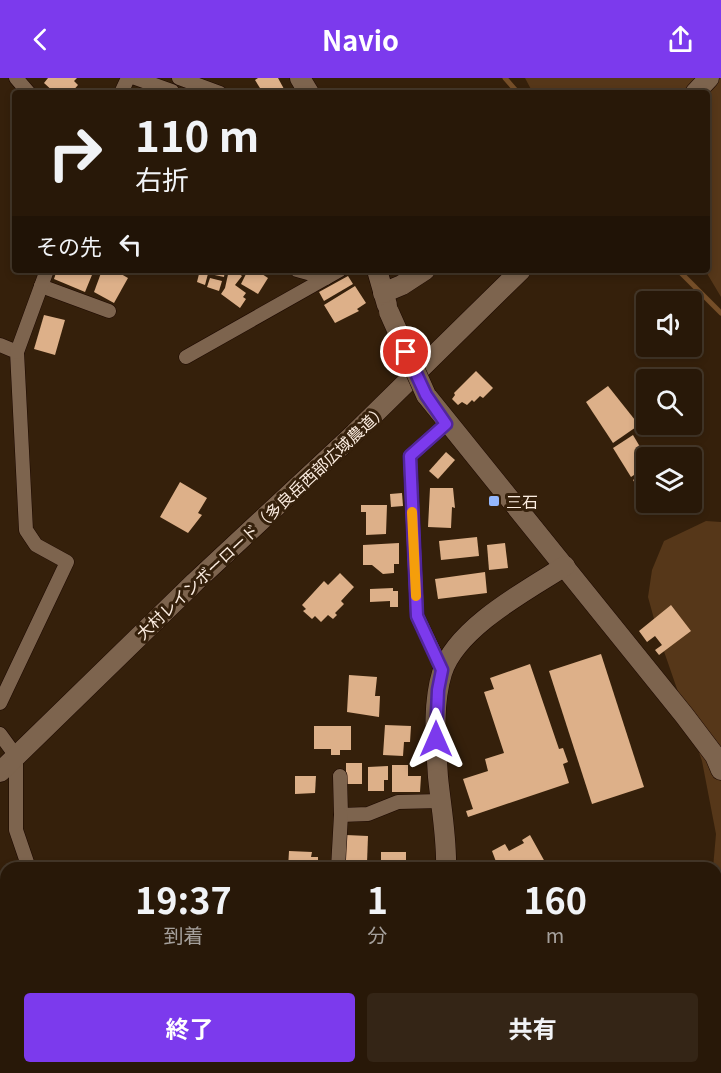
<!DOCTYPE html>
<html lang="ja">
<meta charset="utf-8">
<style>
body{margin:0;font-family:Georgia,"Noto Sans JP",serif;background:#342516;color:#f1f3f6;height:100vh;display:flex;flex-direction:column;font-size:22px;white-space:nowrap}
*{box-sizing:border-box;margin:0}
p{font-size:20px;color:#a5a09c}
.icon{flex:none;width:33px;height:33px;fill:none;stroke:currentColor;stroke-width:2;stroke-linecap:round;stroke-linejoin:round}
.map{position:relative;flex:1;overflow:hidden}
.drawer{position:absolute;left:0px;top:784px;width:722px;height:212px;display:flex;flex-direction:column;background:#281808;border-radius:18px 18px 0 0;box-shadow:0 3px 9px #0003,0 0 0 2px #443729}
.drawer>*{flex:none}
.hud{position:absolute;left:12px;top:12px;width:698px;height:183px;border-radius:6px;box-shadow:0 3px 9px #0003,0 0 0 2px #443729;background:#281808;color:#f1f3f6;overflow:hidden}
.controls{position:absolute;left:636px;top:213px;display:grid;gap:12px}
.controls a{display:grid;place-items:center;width:66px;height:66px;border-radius:6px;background:#281808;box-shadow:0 3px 9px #0003,0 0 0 2px #443729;font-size:30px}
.pin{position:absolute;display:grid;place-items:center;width:51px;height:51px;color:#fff;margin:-26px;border:3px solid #fff;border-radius:50%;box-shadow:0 2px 6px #0007}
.me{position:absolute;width:66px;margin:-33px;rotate:0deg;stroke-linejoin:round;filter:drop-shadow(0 0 4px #0008)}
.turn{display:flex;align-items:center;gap:21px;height:126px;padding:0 24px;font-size:27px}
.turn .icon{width:78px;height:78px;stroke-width:2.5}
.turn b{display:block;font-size:42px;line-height:51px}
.then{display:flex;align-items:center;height:57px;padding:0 24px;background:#0003;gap:12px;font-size:22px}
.eta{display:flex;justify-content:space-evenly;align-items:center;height:102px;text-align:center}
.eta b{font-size:36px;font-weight:700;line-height:42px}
.button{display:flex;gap:12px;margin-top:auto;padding:12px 24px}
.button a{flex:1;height:69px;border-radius:6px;background:#7c3aed;color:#fff;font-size:24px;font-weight:700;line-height:69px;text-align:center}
.button a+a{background:#342516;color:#f1f3f6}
header{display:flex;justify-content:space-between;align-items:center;height:78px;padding:0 24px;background:#7c3aed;color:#fff;font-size:27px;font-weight:700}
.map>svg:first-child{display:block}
</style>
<header><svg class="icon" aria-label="back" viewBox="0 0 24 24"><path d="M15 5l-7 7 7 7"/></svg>Navio<svg class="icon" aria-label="share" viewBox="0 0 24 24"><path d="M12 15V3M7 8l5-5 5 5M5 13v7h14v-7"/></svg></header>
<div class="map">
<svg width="721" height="995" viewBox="0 0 721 995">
<rect width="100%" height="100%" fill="#35200b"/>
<g fill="#563719">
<path d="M525,0h196v219l-16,-27 1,-177h-173z"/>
<path d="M706,443l15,1v358l-8,-12 3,-34 -14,-73 -43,-124 -11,-40 4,-27 12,-29z"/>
</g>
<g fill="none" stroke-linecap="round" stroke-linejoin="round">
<g stroke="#754e28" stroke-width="5">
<path d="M505,0l13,15"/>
<path d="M678,192l43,43"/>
</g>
</g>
<g fill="#ddb089">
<path d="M48,0h29l-3,3 4,4 -7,8 -2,-3 -3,3h-11l-11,-10z"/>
<path d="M258,0h20l6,11 -7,4h-14l-8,-13z"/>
<path d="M57,192h37l-9,22 -31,-13z"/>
<path d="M106,192h8l14,8 -14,25 -20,-11 7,-19z"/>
<path d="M200,192h9l-4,15 -8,-3z"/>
<path d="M211,192h14l-1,7 -14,-3z"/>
<path d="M229,192h5l8,6 -7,9 11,8 -3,4 3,2 -6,9 -19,-14 4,-6z"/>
<path d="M248,192h8l12,8 -10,16 -17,-10z"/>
<path d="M348,198l5,8 -29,17 -5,-9z"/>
<path d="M210,200l12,3 -3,10 -12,-4z"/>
<path d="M355,208l11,17 -9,6 2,2 -24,12 -11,-18z"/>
<path d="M44,237l21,5 -10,35 -21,-6z"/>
<path d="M476,293l17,17 -10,10 -3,-2 -6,6 -2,-2 -5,5 -5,-3 -4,3 -6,-6 3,-4 -1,-2z"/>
<path d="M608,308l31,39 -26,18 -27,-41z"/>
<path d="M633,357l13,22v10l-15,10 -18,-29z"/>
<path d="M446,374l9,8 -17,19 -9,-8z"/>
<path d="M646,393v12l-8,5 -5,-8z"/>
<path d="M180,404l27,16 -9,15 4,2 -14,18 -28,-16z"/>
<path d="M430,410h23l2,20 -3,-1 -1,21 -23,-1z"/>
<path d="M402,415l1,13 -12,1 -1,-13z"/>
<path d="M361,427h26l-1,29 -20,1v-23h-5z"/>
<path d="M477,459l2,19 -38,4 -2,-19z"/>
<path d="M399,465v21h-5v9l-11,1 -11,-9h-9v-20z"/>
<path d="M505,465l3,25 -19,2 -2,-25z"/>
<path d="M485,494l2,21 -49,6 -3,-20z"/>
<path d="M340,495l14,14 -13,14 3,3 -9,9 2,2 -4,4 -5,-4 -7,7 -6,-6 -3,3 -9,-8 3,-2 -4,-4 22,-24 4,4z"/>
<path d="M393,510v3h5v16h-8v-6l-20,1v-13z"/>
<path d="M671,527l20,26 -32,24 -4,-5 7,-5 -7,-9 -8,6 -8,-11z"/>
<path d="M601,576l43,133 -52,17 -43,-133z"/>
<path d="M530,586l29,85 4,-1 5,14 -5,2 6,19 -101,34 -2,-6 7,-2 -10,-30 25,-8 -3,-12 19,-6 -20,-61 10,-3 -4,-11z"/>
<path d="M349,597l28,2 -2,19h5l-1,21 -32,-5z"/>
<path d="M385,647l26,1 -1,16h-6l-1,14 -20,-1z"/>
<path d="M314,648h37v24h-11v5h-9v-6h-17z"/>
<rect x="346" y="685" width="16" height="21"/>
<path d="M392,687h16v11h13l-1,16h-28z"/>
<path d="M388,688v14h-4v11h-16v-24z"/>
<path d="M295,698h21l-1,17 -20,1z"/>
<path d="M346,757l22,1 -1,27 -22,-1z"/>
<path d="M530,757l15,27 -12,6h-38l3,-1 -6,-16 13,-7 4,7 15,-8 -2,-3z"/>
<path d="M289,773l23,1 -1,5h7v11h-30z"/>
<rect x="381" y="774" width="25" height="16"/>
<path d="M270,990h25l-6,5h-14l-6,-2z"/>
</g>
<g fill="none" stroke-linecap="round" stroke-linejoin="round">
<g stroke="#1c0800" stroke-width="15">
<g id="street">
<path d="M16,0l13,15"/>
<path d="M135,0l37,13"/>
<path d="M179,0l41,15"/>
<path d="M121,15l7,-15"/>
<path d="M297,192l29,8"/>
<path d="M41,208l68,25"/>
<path d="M0,267l17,7 9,178 10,15 31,17 -67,141"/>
<path d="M17,274l30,-82"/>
<path d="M186,279l154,-87"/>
<path d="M443,592l-26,-54 -7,-160 36,-32"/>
<path d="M0,656l16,22v74l13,38"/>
<path d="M340,698l1,39 27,-1 30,-12 43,-1"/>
<path d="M338,790l3,-53"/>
<path d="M115,990l6,5"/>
<path d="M322,995l1,-5"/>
</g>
</g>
<g stroke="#1c0800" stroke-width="21">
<g id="secondary">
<path d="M300,0l9,15"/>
<path d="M695,15l14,-15"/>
<path d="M377,192l10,35"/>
<path d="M383,215l19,-8 23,-15"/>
<path d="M426,317l258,320 31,41 6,14"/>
<path d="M0,694l195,-190 160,-149 166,-163"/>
<path d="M446,790c1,-30 -5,-61 -8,-91 -2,-34 -6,-71 4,-104 14,-45 85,-83 123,-107"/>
<path d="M418,995l1,-5"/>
</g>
</g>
<use href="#street" stroke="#7d644e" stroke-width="14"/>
<use href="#secondary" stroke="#7d644e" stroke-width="20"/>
<g stroke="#1c0800" stroke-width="21" stroke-linecap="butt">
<path id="secondary-bridge" d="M389,234l37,83"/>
</g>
<use href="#secondary-bridge" stroke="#7d644e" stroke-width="20"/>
</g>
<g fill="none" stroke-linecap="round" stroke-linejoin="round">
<g stroke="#51269a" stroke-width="15">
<path id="route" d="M406,274l20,43 20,29 -36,32 7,160 25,54 -4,20 -2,49"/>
</g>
<use href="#route" stroke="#7c3aed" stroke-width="10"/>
<path stroke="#f59e0b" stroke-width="10" d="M412,434l4,84"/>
</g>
<rect fill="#94b7fd" stroke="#35200b" stroke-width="2" x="488" y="417" width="12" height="12" rx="3"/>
<g text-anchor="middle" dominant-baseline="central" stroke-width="6" stroke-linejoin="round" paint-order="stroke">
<g font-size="16" fill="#fcede1" stroke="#35200b" text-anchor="start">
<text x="506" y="423">三石</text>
</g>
<g font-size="16" fill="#fcede1" stroke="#35200b">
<text transform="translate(261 443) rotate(-43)">大村レインボーロード（多良岳西部広域農道）</text>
</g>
</g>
</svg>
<div class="controls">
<a><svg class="icon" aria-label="sound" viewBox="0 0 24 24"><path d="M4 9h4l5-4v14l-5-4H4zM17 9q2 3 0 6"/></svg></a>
<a><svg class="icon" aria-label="search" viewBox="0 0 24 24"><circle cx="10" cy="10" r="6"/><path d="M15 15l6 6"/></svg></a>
<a><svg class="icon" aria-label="layers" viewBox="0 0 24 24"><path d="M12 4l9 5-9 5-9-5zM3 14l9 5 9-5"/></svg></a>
</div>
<div class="pin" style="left:406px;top:274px;background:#d93025"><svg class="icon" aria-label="arrive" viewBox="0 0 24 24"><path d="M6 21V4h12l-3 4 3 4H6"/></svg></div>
<svg class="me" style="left:436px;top:661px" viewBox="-20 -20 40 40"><path d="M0-17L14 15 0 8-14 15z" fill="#7c3aed" stroke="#fff" stroke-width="4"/></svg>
<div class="hud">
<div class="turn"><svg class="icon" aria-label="right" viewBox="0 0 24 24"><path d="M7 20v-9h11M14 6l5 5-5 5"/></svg><div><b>110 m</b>右折</div></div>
<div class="then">その先<svg class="icon" aria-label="left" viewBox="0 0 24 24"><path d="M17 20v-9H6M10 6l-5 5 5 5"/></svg></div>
</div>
<section class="drawer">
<div class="eta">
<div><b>19:37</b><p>到着</p></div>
<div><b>1</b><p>分</p></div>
<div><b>160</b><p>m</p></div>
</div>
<div class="button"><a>終了</a><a>共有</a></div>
</section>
</div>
